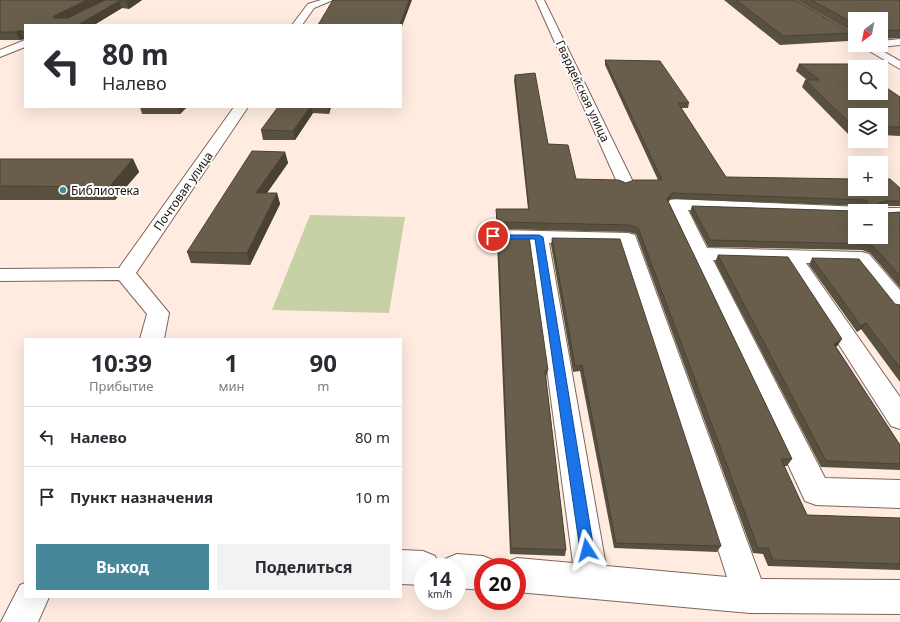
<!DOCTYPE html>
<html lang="ru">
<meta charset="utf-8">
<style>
body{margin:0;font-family:"Noto Sans",sans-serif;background:#f2f2f3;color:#2b2b33;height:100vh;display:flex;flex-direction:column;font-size:15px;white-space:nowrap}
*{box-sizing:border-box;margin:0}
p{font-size:13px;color:#7c7c81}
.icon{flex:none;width:22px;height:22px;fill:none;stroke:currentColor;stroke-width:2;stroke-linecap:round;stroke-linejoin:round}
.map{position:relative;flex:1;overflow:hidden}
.panel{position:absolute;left:24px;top:338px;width:378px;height:260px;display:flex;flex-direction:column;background:#fff;border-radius:0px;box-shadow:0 4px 16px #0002}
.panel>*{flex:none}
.hud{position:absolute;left:24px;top:24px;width:378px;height:84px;border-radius:0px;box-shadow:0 4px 16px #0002;background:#fff;color:#2b2b33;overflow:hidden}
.needle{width:26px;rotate:212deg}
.buttons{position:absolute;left:848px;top:12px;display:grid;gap:8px}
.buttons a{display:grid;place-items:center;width:40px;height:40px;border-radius:0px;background:#fff;box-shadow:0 4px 16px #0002;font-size:20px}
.speed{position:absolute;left:414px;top:558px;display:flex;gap:8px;font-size:20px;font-weight:700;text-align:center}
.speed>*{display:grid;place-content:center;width:52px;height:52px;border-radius:50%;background:#fff;box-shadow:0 4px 16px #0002;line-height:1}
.speed small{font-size:10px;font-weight:400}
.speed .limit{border:6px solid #d22;background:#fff;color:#111}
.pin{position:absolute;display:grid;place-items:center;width:34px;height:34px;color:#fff;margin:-17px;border:2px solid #fff;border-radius:50%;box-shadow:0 1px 4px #0007}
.me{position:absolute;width:44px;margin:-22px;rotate:351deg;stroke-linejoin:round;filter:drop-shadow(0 0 3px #0008)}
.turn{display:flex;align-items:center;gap:14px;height:84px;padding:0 12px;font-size:18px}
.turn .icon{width:52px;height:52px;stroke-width:2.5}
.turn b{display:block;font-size:28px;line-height:34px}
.eta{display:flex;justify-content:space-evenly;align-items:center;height:68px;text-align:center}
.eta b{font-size:24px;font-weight:700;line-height:28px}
.primary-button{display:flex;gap:8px;margin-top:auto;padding:8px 12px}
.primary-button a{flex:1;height:46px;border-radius:0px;background:#46879a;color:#fff;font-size:16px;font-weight:700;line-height:46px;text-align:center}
.primary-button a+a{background:#f2f2f3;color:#2b2b33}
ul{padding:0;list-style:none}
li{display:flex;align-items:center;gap:12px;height:60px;padding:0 12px;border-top:1px solid #e1e1e2}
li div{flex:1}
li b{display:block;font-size:15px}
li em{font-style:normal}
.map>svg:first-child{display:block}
</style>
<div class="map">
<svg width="900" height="622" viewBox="0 0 900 622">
<rect width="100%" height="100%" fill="#ffebe0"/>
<path fill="#c7d1a6" d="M310,215l95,2 -16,96 -117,-3z"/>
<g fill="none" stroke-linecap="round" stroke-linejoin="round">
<g stroke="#7d675c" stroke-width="2">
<g id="minor">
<path d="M321,0h12l-19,8 -12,17h-10l16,-21z"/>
<path d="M536,0h8l89,182 -2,3 -6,2 -6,-2 -2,-3z"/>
<path d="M783,0h10l62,36v7z"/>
<path d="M900,39v6l-19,2 -4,-2h4v-4z"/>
<path d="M25,40v7l-25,10v-7z"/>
<path d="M859,45h13l28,16v8z"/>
<path d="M234,107h14l-112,166 33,40 -5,26h-24l7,-25 -28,-34 -119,1v-12l119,-1z"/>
<path d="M676,199l185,8 3,4h-9v5l-167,-6 19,38 155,4 7,2 31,36v21l-8,-2 -36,-45 -50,-1 94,134v32l-9,-3 -105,-164 -73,-2 112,218 75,2v28l-84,-3 -11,-4 -138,-297 3,-4z"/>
<path d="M881,208h19v10h-19v-7h-7z"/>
<path d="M493,230l135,3 7,2 126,344 139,1v34l-150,-1 -233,-21v-25h-13l1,-4 12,-5 56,5 -43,-321 -44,-2 -2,-4 2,-4zM549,243l71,1 107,333 -121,-11z"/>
<path d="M401,550l22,1 12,5 4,11h-16v18l-22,-1z"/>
<path d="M457,554l26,2 12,5 2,6h-14v23l-26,-2v-21h-15l3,-8z"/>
<path d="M25,583v14h24l-11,25h-37l19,-37z"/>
</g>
</g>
<use href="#minor" fill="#fff" fill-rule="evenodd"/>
</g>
<g fill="#595140">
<path d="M0,0h105l-37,18 37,-18h37l-13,9 -7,-1 -28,17h-69v14h-1l-4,1h-20z"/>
<path d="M724,0h71l57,33 -4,8 -68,4z"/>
<path d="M796,0h104v38l-19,1v-20h-26v15z"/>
<path d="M605,60l84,43 -1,5h-7l45,69 174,11v18h-17l2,7 15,-1v76l-30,-35 -8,-3 -154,-3 -18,-35 2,-6 163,5h26h-24l3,-4 2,-1 -192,-7 -2,2 124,258 -5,7h-3l23,49 93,3v52l-132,-4 -5,-12 -10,-1 -117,-319 -8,-2 -132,-3v-20h32l-14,-129 1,-5 33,69 28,35 50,4 32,-3 -53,-115z"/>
<path d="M799,64l101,33v39l-19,-1v-20h-26v19h-7l-46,-47 3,-7h2l-11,-9z"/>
<path d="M140,107h47l-7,7h-38z"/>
<path d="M278,107h53l-2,7 -16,-1 -18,27h-32l-2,-10z"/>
<path d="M285,152l3,11 -21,30h10l3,11 -30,61 -59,-2 -4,-11z"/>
<path d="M0,159h133l6,13 -24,28h-115z"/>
<path d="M498,236l50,134 -2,7 20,173 -1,6 -55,-2 -13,-312z"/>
<path d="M552,238l169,308 -4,6 -103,-4 -34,-177 -7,1 -22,-127z"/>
<path d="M718,255l120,90 -2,2 64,98v25l-79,-3 -106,-205z"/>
<path d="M812,258l83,46 5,1v77l-39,-53 -4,3 -48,-67z"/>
</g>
<g fill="#494234">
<path d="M87,0h18l-48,24 -4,-6 1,-2z"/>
<path d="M128,0h14l-13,9 -3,-8z"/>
<path d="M409,0h3l-11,29v-4h-1z"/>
<path d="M119,1l3,7 -28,17h-16z"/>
<path d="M21,30l3,9 -4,1 -4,-8z"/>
<path d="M178,107h9l-7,7z"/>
<path d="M310,107h2l1,6 -18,27 -2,-9z"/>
<path d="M328,107h3l-2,7z"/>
<path d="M285,152l3,11 -29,41 -3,-11z"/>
<path d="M133,159l6,13 -24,28 -6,-13z"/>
<path d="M277,193l3,11 -30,61 -3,-12z"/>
<path d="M672,193l-2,6 -4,6 1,-6z"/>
<path d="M885,201l-4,5 -8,4 4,-6z"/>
<path d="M866,323l-5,6 -4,3 4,-6z"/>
<path d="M842,339l-4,6 -8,6 4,-7z"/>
</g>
<g fill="#685e4b" stroke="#494234">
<path d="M0,0h87l-33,16 -1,2h15l37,-18h23l-2,1h-7l-41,24h-53v7h-2l-2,-2 -5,2h-16z"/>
<path d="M333,0h76l-9,25h-82z"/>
<path d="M736,0h59l57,33 -69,3z"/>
<path d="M811,0h89v30l-19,1v-12h-26v5z"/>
<path d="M605,60l55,1 29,42h-11l48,74 129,2v10h26v-10h9l10,9v13h-15l-8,3 -1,2 7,1 2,6 15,-1v64l-26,-29 -8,-3 -156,-4 -18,-34 163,5v26h26v-26h-22l1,-4 8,-1 -2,-6 -194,-7 -5,6 125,260h-11l26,56 93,3v46l-127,-4 -5,-12h-10l-120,-320 -8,-3 -133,-3 -1,-13h33l-14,-134 20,-2 13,71 20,1 8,34 43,1 7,3 8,-3h28z"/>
<path d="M799,64h52l4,3v26h26v-9l19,13v30h-19v-12h-26v11l-3,-1 -47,-45h14z"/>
<path d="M278,107h32l-17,24 -32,-1z"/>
<path d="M252,151l33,1 -29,41h21l-30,60 -60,-1z"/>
<path d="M0,159h133l-24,28 -109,-1z"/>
<path d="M498,236l31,1 19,133 -3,1 21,179 -55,-2z"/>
<path d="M552,238l68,1 101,307 -105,-3 -34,-178 -7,1z"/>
<path d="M718,255l70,2 54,82 -8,5 66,101v19l-74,-3z"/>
<path d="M812,258l47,1 36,45 5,1v63l-34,-45 -5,3z"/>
</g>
<path fill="#1a73e8" stroke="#114b97" d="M490,235h49l4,2 51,313 -2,5 -5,2 -5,-2 -2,-5 -45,-311h-42l-3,-1z"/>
<circle fill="#46879a" stroke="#fdfdfd" stroke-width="1.5" cx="63" cy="190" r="4"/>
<g text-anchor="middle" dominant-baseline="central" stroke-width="4" stroke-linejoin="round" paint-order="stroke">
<g font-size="12" fill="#1e1612" stroke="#fdfdfd">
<text transform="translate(583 91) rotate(65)">Гвардейская улица</text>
<text transform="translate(183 191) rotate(-55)">Почтовая улица</text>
</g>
<g font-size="12" fill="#1e1612" stroke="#fdfdfd" text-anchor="start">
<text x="71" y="190">Библиотека</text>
</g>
</g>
</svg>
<div class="buttons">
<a><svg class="needle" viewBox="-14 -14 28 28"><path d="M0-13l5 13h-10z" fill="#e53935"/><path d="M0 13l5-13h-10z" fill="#7c7c81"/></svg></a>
<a><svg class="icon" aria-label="search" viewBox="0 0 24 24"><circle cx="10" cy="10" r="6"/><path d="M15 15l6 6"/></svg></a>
<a><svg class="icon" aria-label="layers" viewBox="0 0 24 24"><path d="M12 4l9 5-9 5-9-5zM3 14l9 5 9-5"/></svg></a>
<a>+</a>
<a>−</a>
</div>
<div class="speed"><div>14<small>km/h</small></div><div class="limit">20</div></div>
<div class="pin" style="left:493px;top:236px;background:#d93025"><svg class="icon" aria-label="arrive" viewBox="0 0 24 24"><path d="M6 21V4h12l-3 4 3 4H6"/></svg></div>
<svg class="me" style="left:587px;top:550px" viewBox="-20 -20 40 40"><path d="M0-17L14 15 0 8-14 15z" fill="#1a73e8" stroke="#fff" stroke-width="4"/></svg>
<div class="hud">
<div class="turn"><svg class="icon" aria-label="left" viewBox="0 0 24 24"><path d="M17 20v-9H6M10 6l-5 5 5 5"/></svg><div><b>80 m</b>Налево</div></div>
</div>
<section class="panel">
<div class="eta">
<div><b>10:39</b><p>Прибытие</p></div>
<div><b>1</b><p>мин</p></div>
<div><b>90</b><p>m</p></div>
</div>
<ul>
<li><svg class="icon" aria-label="left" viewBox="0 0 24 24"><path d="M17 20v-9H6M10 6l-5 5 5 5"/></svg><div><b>Налево</b></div><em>80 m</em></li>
<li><svg class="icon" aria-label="arrive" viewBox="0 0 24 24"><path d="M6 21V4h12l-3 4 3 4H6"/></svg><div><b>Пункт назначения</b></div><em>10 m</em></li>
</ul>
<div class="primary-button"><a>Выход</a><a>Поделиться</a></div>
</section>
</div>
